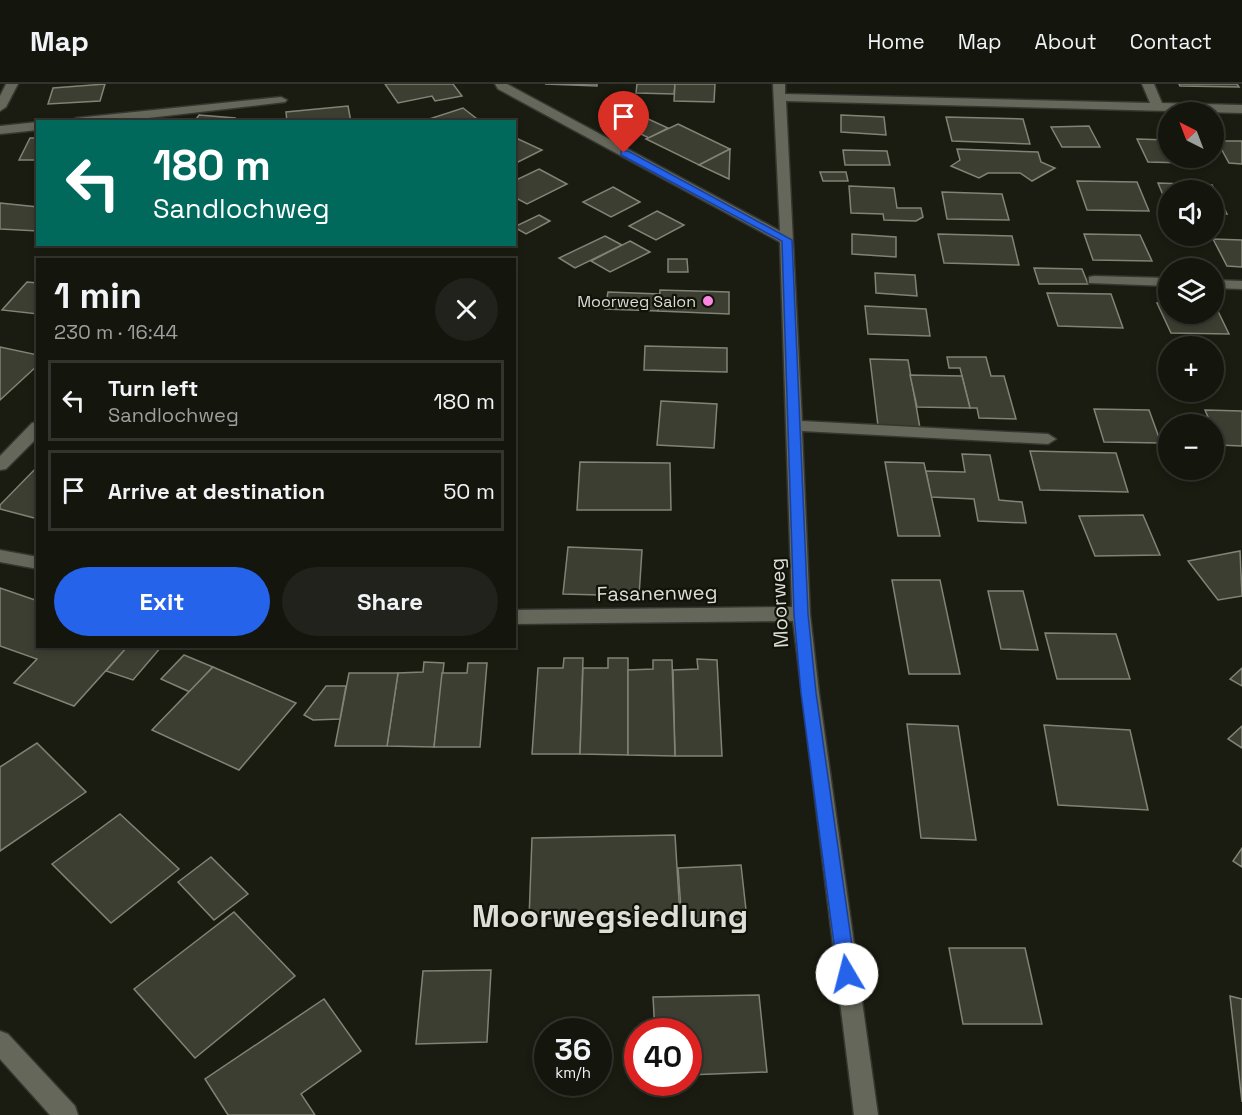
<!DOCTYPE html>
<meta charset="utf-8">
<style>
body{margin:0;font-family:"Space Grotesk",sans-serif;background:#21221b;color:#f1f3f6;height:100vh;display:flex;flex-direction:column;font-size:22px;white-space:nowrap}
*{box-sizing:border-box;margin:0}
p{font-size:20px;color:#9d9f9d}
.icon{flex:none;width:33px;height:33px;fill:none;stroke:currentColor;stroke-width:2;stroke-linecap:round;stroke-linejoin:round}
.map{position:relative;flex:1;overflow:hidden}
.drawer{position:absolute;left:36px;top:174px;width:480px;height:390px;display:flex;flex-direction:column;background:#14150d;border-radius:0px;box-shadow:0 3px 9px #0003,0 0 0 2px #33342e}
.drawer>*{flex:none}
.hud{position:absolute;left:36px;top:36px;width:480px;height:126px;border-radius:0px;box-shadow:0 3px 9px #0003,0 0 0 2px #33342e;background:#00695c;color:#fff;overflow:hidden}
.needle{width:39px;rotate:318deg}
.buttons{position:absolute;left:1158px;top:18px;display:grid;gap:12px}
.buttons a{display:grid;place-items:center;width:66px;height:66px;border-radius:50%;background:#14150d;box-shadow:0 3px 9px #0003,0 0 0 2px #33342e;font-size:30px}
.speed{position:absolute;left:534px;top:934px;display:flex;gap:12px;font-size:30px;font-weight:700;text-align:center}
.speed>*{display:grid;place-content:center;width:78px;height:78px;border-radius:50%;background:#14150d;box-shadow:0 3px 9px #0003,0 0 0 2px #33342e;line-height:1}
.speed small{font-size:15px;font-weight:400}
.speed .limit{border:9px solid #d22;background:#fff;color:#111}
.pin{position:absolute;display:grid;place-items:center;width:51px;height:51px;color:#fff;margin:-62px -26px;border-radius:50% 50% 50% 0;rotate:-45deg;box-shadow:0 0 6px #0007}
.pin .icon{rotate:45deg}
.me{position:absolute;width:66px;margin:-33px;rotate:352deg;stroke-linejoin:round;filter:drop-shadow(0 0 4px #0008)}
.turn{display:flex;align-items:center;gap:21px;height:126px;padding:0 18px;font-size:27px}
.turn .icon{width:78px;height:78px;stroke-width:2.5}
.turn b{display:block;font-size:42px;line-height:51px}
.round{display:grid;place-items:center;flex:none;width:63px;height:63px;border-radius:32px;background:#21221b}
.overview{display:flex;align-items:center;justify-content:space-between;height:102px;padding:0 18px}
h1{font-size:36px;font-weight:600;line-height:45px}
.action{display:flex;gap:12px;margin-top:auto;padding:12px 18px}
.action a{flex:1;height:69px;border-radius:36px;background:#2563eb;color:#fff;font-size:24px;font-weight:600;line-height:69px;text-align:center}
.action a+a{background:#21221b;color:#f1f3f6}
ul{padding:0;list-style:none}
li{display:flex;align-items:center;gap:18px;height:81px;margin:0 12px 9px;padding:0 6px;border:3px solid #33342e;border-radius:0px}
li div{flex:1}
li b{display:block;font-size:22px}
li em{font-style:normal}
header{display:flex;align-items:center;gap:36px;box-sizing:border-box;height:84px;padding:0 30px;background:#14150d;border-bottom:2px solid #33342e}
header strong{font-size:28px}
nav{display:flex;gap:33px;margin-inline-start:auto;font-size:21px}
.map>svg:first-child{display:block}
</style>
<header>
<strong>Map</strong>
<nav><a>Home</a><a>Map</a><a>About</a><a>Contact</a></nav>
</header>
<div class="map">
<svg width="1242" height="1031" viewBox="0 0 1242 1031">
<rect width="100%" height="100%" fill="#1a1c11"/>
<g fill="#3b3e31" stroke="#808375" stroke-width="1.5">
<path d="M105,0l-5,17 -52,3 5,-16z"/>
<path d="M385,0h68l9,12 -27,5 -3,-5 -34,7z"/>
<path d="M545,0h52v2z"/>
<path d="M637,0h38l-1,10 -38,-1z"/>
<path d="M675,0h40l-1,18 -40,-1z"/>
<path d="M1179,0h58l2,3 -59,-1z"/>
<path d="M348,22l3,16h-64l-1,-10z"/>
<path d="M463,24l18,14h-61z"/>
<path d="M633,28l35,16 -19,10 -35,-17z"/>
<path d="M199,31l36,3 -2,4h-39z"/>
<path d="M841,31l43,2 2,18 -45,-3z"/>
<path d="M946,33l77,2 7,25 -78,-3z"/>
<path d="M678,40l52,25 -31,16 -53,-26z"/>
<path d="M1089,42l11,21h-38l-11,-20z"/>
<path d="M30,54h8v22h-19z"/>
<path d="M514,54h2l26,12 -28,14z"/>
<path d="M1137,55l31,1v18h14l3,5 -37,-1z"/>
<path d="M1217,57h25v23l-13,-1z"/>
<path d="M730,65l-1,30 -30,-14z"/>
<path d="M957,65l81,3 3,10 14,6 -23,13 -12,-8h-32l-9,5 -28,-12 9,-6z"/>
<path d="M843,66l44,1 3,14h-45z"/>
<path d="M539,85l28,15 -40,20 -13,-7v-16z"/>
<path d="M820,88h26l2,9h-25z"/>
<path d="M1077,97l60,1 12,29 -62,-1z"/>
<path d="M1158,99l54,2 15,29h-13v-24h-46v17z"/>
<path d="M849,102l45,2 3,20h24l2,9 -7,4 -32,-1 -1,-6 -32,-1z"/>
<path d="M613,103l27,15 -29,15 -28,-15z"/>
<path d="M942,108l60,2 7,26 -62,-1z"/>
<path d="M0,119l38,4v24l-38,-2z"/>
<path d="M657,127l27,14 -28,15 -27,-14z"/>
<path d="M539,131l11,6 -24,13 -12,-7z"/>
<path d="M852,150l44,3v20l-44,-3z"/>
<path d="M938,150l74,2 7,29 -75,-2z"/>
<path d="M1084,150l56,1 12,26 -59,-1z"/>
<path d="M605,152l17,9 -47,23 -16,-10z"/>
<path d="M1213,155l29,1v27l-15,-1z"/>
<path d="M630,157l20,11 -40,20 -19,-11z"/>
<path d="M668,175h19l1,13h-20z"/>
<path d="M1034,184l48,1 6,15h-49z"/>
<path d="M875,189l40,2 2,21 -41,-3z"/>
<path d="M27,198l11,1v31l-36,-4z"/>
<path d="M660,206l69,2v22l-71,-3z"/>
<path d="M608,208l52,2 -2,17 -53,-2z"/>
<path d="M1047,209l64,1 12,34 -65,-2z"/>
<path d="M1157,219h11v11h46v-11l15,31 -58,-1z"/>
<path d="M865,222l61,3 4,27 -62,-2z"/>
<path d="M645,262l82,2v24l-83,-2z"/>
<path d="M0,263l38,8v10l-38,35z"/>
<path d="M947,273h39l5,19h13l12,43 -37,-1 -2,-10h-7l-10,-40h-11z"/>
<path d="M870,275l38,1 12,68 -42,-2z"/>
<path d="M910,291l52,1 8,32 -53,-1z"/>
<path d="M661,317l56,3 -3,44 -57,-3z"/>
<path d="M1094,325l55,1 12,33 -57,-1z"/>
<path d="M1205,326l37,1v35l-23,-1 -5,-21h-3z"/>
<path d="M1030,367l86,2 12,39 -88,-2z"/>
<path d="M962,370l28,1 9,45 23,2 4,21 -48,-2 -4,-22 -43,-2 -5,-26 39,1z"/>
<path d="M580,378l90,1 1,47h-94z"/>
<path d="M885,378l39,1 16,73h-42z"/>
<path d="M38,382v53l-38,-10v-4z"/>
<path d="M1143,431l17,40 -65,1 -16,-40z"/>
<path d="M568,463l74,3 -3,46 -76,-2z"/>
<path d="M1240,467l2,45 -24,4 -30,-39z"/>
<path d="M892,496h48l20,94h-51z"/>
<path d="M0,504l38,13v45h90l-54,60 -60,-23 23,-24 -37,-13z"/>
<path d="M988,507h35l15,59 -37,-1z"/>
<path d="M1045,549l71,1 14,45h-73z"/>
<path d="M128,562h34l-29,34 -27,-9z"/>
<path d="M184,571l29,12 -23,25 -29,-13z"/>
<path d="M564,574h19l-3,96h-48l6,-86h25z"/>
<path d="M608,574h20v97l-48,-1 3,-86h25z"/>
<path d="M697,575l20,1 5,96h-47l-2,-86 25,-1z"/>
<path d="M653,576h19l3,96 -47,-1v-85l25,-1z"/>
<path d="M424,578l20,1 -10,84 -47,-1 11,-73 25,-1z"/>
<path d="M468,579h19l-7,84h-46l8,-74h25z"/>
<path d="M213,583l83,36 -57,67 -87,-40z"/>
<path d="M1242,584v18l-12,-7z"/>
<path d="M349,589h49l-11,73h-52z"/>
<path d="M326,602h20l-6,33 -27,1 -9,-5z"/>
<path d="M907,640l51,2 18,114 -55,-2z"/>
<path d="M1044,641l86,5 18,80 -90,-5z"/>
<path d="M1242,642v22l-14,-9z"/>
<path d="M37,659l49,49 -86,59v-84z"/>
<path d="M120,730l59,55 -68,54 -59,-59z"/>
<path d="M675,751l5,81 -151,3 3,-81z"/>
<path d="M1242,764v19l-9,-6z"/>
<path d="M211,773l37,37 -34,26 -36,-38z"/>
<path d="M741,781l6,54 -65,3 -4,-54z"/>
<path d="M234,828l61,64 -100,82 -61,-69z"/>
<path d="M949,864h76l17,76h-79z"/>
<path d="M491,886l-4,72 -71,2 7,-73z"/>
<path d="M759,911l8,77 -79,3v-43h-33l-2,-35z"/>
<path d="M1230,912l12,3v103z"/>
<path d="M324,915l37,52 -60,43 14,21h-87l-23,-36z"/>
</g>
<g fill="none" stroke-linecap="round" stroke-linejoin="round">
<g stroke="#343630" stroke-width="3">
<g id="minor">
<path d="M6,0h12l-12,23 -6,4v-15z"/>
<path d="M495,0h12l273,147 -7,-147h12v10l365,9 -8,-19h12l8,19 80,2v8l-456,-12 16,320 246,13 8,5 -8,5 -246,-13 8,183 9,79 59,422h-24l-61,-494 -279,3v-14l278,-3 -12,-365 -282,-153z"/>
<path d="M281,13l6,3 -2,2 -171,20h-44l6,-4z"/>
<path d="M38,38v8l-38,4v-8z"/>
<path d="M1094,192l74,2v8l-79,-3v-6z"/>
<path d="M1214,196l28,1v8l-28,-1z"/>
<path d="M38,338v15l-32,32 -6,1v-14l32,-33z"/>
<path d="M0,466l38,7v12l-38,-7z"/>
<path d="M0,947l8,3 67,72 3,9h-28l-50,-56z"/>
</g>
</g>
<use href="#minor" fill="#646759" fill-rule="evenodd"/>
</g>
<path fill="#2563eb" stroke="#184099" stroke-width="1.5" d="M621,67h7l164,89 16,374 8,79 40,281 -3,6 -6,2 -6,-2 -3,-6 -37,-281 -7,-79 -12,-373 -161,-86z"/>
<circle fill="#fd86e3" stroke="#111309" stroke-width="2" cx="708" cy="217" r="6"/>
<g text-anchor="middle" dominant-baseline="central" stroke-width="4.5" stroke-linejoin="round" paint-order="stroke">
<g font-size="16" fill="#dcded7" stroke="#111309" text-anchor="end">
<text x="696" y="217">Moorweg Salon</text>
</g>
<g font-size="20" fill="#dcded7" stroke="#111309">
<text transform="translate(657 509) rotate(-1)">Fasanenweg</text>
<text transform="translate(779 519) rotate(-93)">Moorweg</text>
</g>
<g font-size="32" font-weight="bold" fill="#dcded7" stroke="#111309">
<text x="610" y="832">Moorwegsiedlung</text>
</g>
</g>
</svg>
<div class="buttons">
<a><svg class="needle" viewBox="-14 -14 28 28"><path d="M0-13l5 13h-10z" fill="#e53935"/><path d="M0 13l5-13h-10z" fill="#9d9f9d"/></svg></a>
<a><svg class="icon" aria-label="sound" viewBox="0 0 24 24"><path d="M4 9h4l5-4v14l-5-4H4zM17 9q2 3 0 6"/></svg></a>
<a><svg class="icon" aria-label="layers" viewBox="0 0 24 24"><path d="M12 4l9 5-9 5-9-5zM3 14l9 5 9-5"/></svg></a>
<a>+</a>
<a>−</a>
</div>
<div class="speed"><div>36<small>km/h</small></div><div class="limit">40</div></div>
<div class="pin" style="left:624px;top:69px;background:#d93025"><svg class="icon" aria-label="arrive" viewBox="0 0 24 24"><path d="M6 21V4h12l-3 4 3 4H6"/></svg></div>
<svg class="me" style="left:847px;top:890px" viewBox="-20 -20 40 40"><circle r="19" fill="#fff"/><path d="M0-13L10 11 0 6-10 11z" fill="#2563eb"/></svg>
<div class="hud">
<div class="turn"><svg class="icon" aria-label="left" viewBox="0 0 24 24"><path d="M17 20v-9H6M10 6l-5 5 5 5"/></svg><div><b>180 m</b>Sandlochweg</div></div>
</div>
<section class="drawer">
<div class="overview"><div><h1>1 min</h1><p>230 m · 16:44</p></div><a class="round"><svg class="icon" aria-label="close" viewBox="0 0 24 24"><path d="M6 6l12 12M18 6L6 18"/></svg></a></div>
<ul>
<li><svg class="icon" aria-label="left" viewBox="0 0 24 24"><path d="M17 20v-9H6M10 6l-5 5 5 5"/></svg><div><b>Turn left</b><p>Sandlochweg</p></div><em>180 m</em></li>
<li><svg class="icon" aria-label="arrive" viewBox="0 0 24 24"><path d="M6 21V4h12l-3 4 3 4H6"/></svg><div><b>Arrive at destination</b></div><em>50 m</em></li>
</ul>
<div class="action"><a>Exit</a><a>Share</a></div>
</section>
</div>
